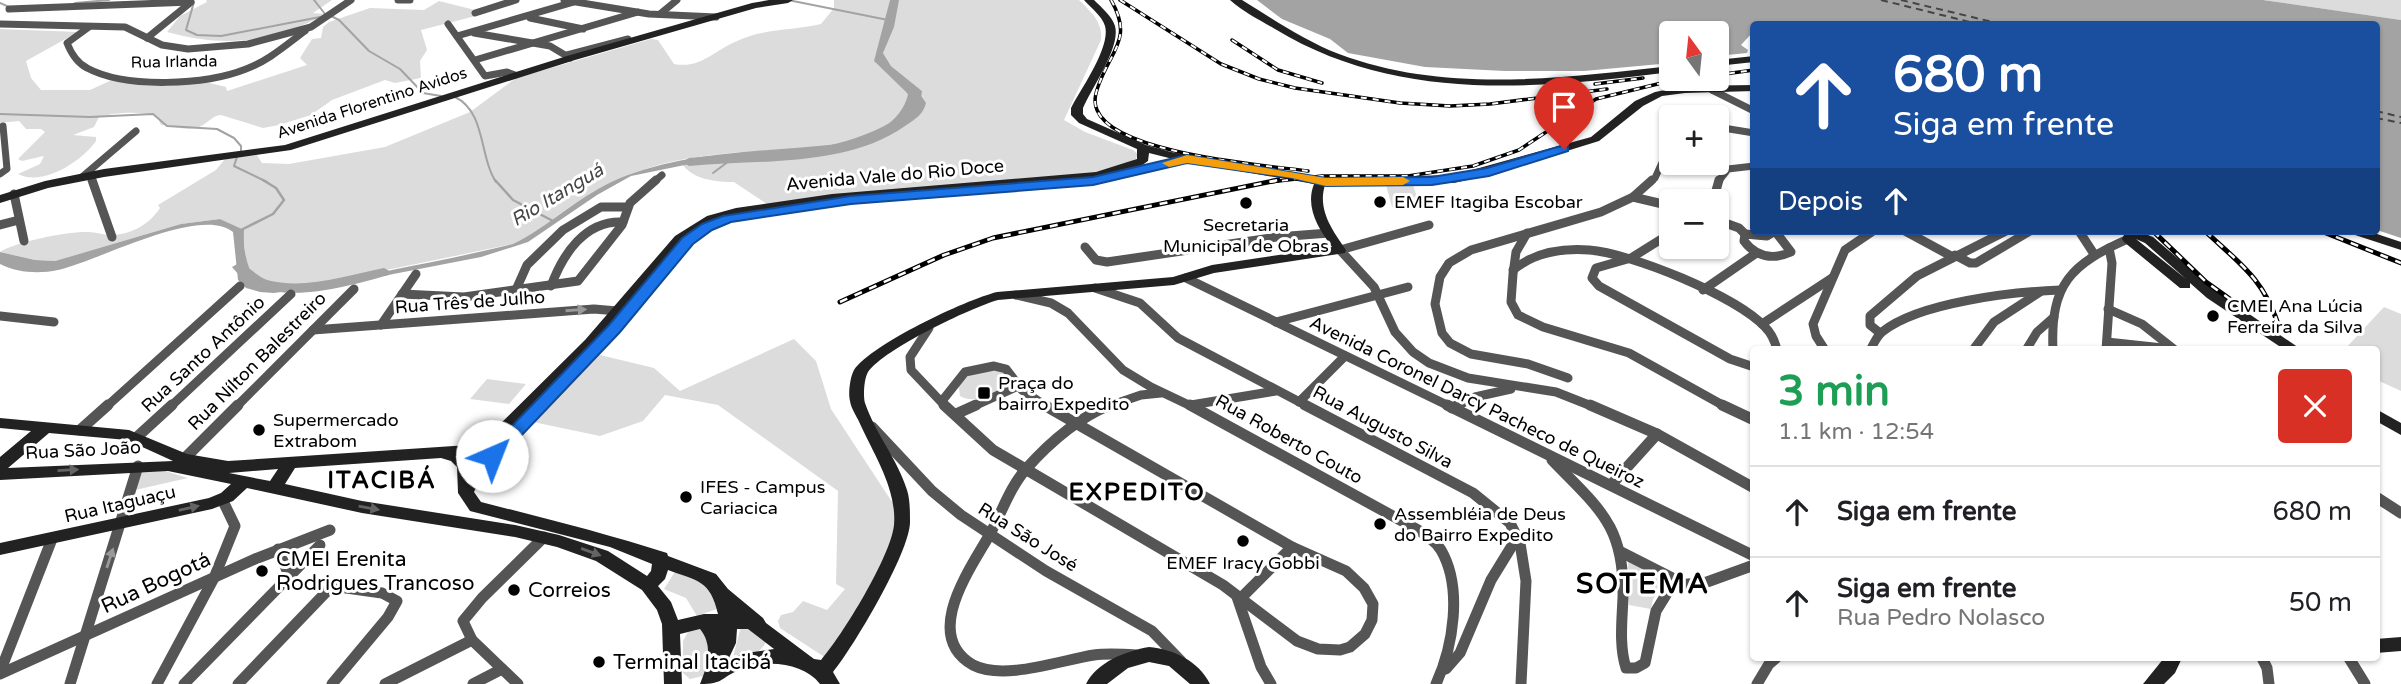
<!DOCTYPE html>
<html lang="pt">
<meta charset="utf-8">
<style>
body{margin:0;font-family:"Varela Round",sans-serif;background:#f6f6f6;color:#202124;height:100vh;display:flex;flex-direction:column;font-size:26px;white-space:nowrap}
*{box-sizing:border-box;margin:0}
p{font-size:23px;color:#757577}
.icon{flex:none;width:38px;height:38px;fill:none;stroke:currentColor;stroke-width:2;stroke-linecap:round;stroke-linejoin:round}
.map{position:relative;flex:1;overflow:hidden}
.drawer{position:absolute;left:1750px;top:346px;width:630px;height:315px;display:flex;flex-direction:column;background:#fff;border-radius:7px;box-shadow:0 2px 5px #0004}
.drawer>*{flex:none}
.banner{position:absolute;left:1750px;top:21px;width:630px;height:214px;border-radius:7px;box-shadow:0 2px 5px #0004;background:#1a4fa0;color:#fff;overflow:hidden}
.needle{width:46px;rotate:345deg}
.buttons{position:absolute;left:1659px;top:21px;display:grid;gap:14px}
.buttons a{display:grid;place-items:center;width:70px;height:70px;border-radius:7px;background:#fff;box-shadow:0 2px 5px #0004;font-size:35px}
.pin{position:absolute;display:grid;place-items:center;width:60px;height:60px;color:#fff;margin:-72px -30px;border-radius:50% 50% 50% 0;rotate:-45deg;box-shadow:0 0 7px #0007}
.pin .icon{rotate:45deg}
.me{position:absolute;width:77px;margin:-38px;rotate:44deg;stroke-linejoin:round;filter:drop-shadow(0 0 5px #0008)}
.turn{display:flex;align-items:center;gap:24px;height:147px;padding:0 28px;font-size:32px}
.turn .icon{width:91px;height:91px;stroke-width:2.5}
.turn b{display:block;font-size:49px;line-height:60px}
.then{display:flex;align-items:center;height:66px;padding:0 28px;background:#0003;gap:14px;font-size:26px}
.round{display:grid;place-items:center;flex:none;width:74px;height:74px;border-radius:7px;background:#f6f6f6}
.summary{display:flex;align-items:center;justify-content:space-between;height:119px;padding:0 28px}
h1{font-size:42px;font-weight:800;line-height:52px;color:#1e9e55}
ul{padding:0;list-style:none}
li{display:flex;align-items:center;gap:21px;height:91px;padding:0 28px;border-top:2px solid #e0e0e0}
li div{flex:1}
li b{display:block;font-size:26px}
li em{font-style:normal}
.map>svg:first-child{display:block}
</style>
<div class="map">
<svg width="2401" height="684" viewBox="0 0 2401 684">
<rect width="100%" height="100%" fill="#fff"/>
<g fill="#dcdcdc">
<path d="M206,0h126l-19,13 13,1c-54,29 -100,34 -159,18l13,-16 27,-14z"/>
<path d="M834,0h56l-14,63 32,31c-11,60 -119,54 -165,58 -28,2 -58,6 -85,13 -61,17 -92,53 -145,79l-209,43h-45l-13,-25 -3,-32 -23,-11 -39,5 -126,37 -20,-1 -35,-8c14,-10 69,-21 88,-20 8,0 15,3 22,3 20,0 39,-10 50,-27l-2,-3 58,-35 9,-11 32,-4 5,8 27,1 96,-17 85,-35 46,-34 135,-39 7,1 16,24c26,5 40,-13 61,-22 28,-14 57,-11 86,-18l13,-16z"/>
<path d="M899,0h180c12,12 24,22 22,40l-37,80 21,12 48,18 5,4 -2,5 -13,7 -34,8 -322,30 -33,-22c-17,0 -41,-2 -52,-18l37,-6 92,-6 65,-13 46,-48 -31,-25 -8,-13z"/>
<path d="M2263,0h138v20z"/>
<path d="M439,1l48,12 -66,17 6,20 -7,11 1,17 -26,5 -10,-3 -53,20 -21,15 -32,10 -16,3 -42,-13c-9,1 -12,7 -20,11 -11,6 -28,0 -40,-1l-4,-9c-16,-5 -42,-4 -58,1l-5,10 -21,8 23,2v4c-14,20 -53,46 -78,33l22,-10 4,-8 -22,5 -4,-2 27,-27 -4,-3h-15l-7,-8 -19,2v-94l78,3 -52,29 5,17 10,12h49l24,-11 92,3 20,5 1,4 80,-26 -7,-7 12,-19 9,-1 2,-11 6,-5 41,-14 54,2z"/>
<path d="M1386,185h27l7,21 -28,1z"/>
<path d="M2384,307l17,7v77l-24,-11 -1,-30h-32z"/>
<path d="M794,339l22,22 15,48 65,99c9,43 -47,113 -70,150l-46,-30 -2,-7 3,-6 12,-3 10,-11 24,9 18,-21 -9,-5 2,-93 -120,-86 -53,-10 -22,26 -43,15 -67,-14 62,-66 5,-1 54,13 26,23z"/>
<path d="M985,367l19,6 4,13c-15,7 -32,19 -48,10l-2,-15z"/>
<path d="M487,379l39,5 -17,20 -39,-5z"/>
<path d="M152,467l36,11 -53,12 5,-17z"/>
<path d="M1628,561l42,18 -17,20 -2,10 -22,-4z"/>
<path d="M676,570c25,10 32,13 41,39l-20,7 -11,-18 -22,-9z"/>
<path d="M750,625l16,17c-7,14 -20,15 -34,19l9,-35z"/>
<path d="M700,629l7,4 2,32 -6,11 -13,3 -7,-6v-32l5,-9z"/>
</g>
<g fill="#a3a3a3">
<path d="M890,0h9l-5,27 -11,26 8,13 31,25 -2,14 -15,18 -29,16 -65,13 -92,6 -88,18 -34,19 -69,47 -47,15 -134,26 -73,10 -14,-1 -14,-4 -8,-8 -5,-48c-33,-27 -137,30 -175,38 -19,4 -40,3 -58,-6v-12l35,8 20,1 126,-37 39,-5 24,11c-1,22 3,39 15,57 44,5 89,-8 133,-17 40,-8 81,-16 121,-26 37,-18 67,-49 105,-65 70,-29 147,-27 222,-35 27,-5 62,-20 68,-50l-34,-33z"/>
<path d="M1257,0h1006l138,20v218l-24,-8 -1,-206h-622l-1,8 -12,13 7,5 -1,3 -30,3v-23h-46v30l-87,8h-79l-80,-4 -77,-14 -18,-14 -48,-20z"/>
</g>
<g fill="none" stroke-linecap="round" stroke-linejoin="round">
<g stroke="#a3a3a3" stroke-width="2">
<path d="M314,0l11,14"/>
<path d="M788,0l100,20"/>
<path d="M194,2l-8,28 11,5 24,1 99,-19"/>
<path d="M0,3l9,4"/>
<path d="M75,3l34,-3"/>
<path d="M331,16l8,4 30,31 31,18 23,24 18,3"/>
<path d="M455,97c31,15 24,59 41,85"/>
<path d="M0,114l90,3 63,-3 14,12 50,3 17,9 7,8v5"/>
<path d="M237,157l-3,9 33,16"/>
<path d="M713,173l20,-15"/>
</g>
<g stroke="#a3a3a3" stroke-width="2.5">
<path d="M495,180l18,20 40,21"/>
<path d="M241,230l32,-16 11,-14 -8,-12 -13,-8"/>
</g>
<g fill="#a3a3a3" fill-rule="evenodd">
<path d="M909,83l4,1 13,19c-3,12 -11,16 -21,23 -60,42 -146,33 -216,40l-7,-4 7,-4c83,-8 151,2 223,-49l2,-6 -11,-16z"/>
<path d="M239,263c12,3 17,15 32,18 36,8 78,-6 113,-13l7,4 -2,3c-46,12 -122,37 -157,-8z"/>
</g>
<g stroke="#444" stroke-width="2" stroke-dasharray="7 5" stroke-linecap="butt">
<path d="M1881,0l97,24"/>
<path d="M1901,0l100,24"/>
<path d="M2376,111l25,6"/>
<path d="M2376,118l25,5"/>
</g>
<g stroke="#555" stroke-width="7">
<path d="M398,0h12"/>
<path d="M564,0l85,14 67,3"/>
<path d="M9,9l182,-7"/>
<path d="M475,13l41,-13"/>
<path d="M660,14l17,-14"/>
<path d="M530,18l53,11"/>
<path d="M0,24l125,3 37,18 26,4 60,-5 63,-17 40,-27"/>
<path d="M448,24l37,52 22,-4 8,3"/>
<path d="M89,27l-22,16c4,10 10,20 20,25 39,21 119,17 159,1 22,-8 40,-24 59,-38"/>
<path d="M474,33l76,13 20,12"/>
<path d="M457,36l117,-34"/>
<path d="M147,38l43,-35"/>
<path d="M567,55l61,-16"/>
<path d="M475,60l163,-48"/>
<path d="M1712,90l42,21"/>
<path d="M1717,127l37,6"/>
<path d="M0,174l7,-5 -4,-43"/>
<path d="M91,176l2,6"/>
<path d="M82,177l54,-46"/>
<path d="M654,182l8,-7"/>
<path d="M1650,182l5,-4 16,-35"/>
<path d="M1718,182l10,-13 26,-3"/>
</g>
<g stroke="#555" stroke-width="9">
<path d="M92,180l20,57"/>
<path d="M14,194l10,47"/>
<path d="M1633,197l38,9"/>
<path d="M1713,201l6,-21"/>
<path d="M1717,220l22,8 6,6"/>
<path d="M0,225l19,-5"/>
<path d="M1429,225l-89,25 34,37 21,45 18,20 16,11 39,15 88,14 38,15"/>
<path d="M1775,231l16,21c-18,8 -35,5 -47,-11l1,-7 22,2z"/>
<path d="M1905,231l46,25"/>
<path d="M2079,231l15,23"/>
<path d="M1527,233l-11,19 -3,22 -2,28 7,13 25,12 86,26 97,54"/>
<path d="M1671,233l-40,25 -35,10 -4,10 7,8 131,73 24,8"/>
<path d="M1085,247l11,13 11,2 170,-25 52,-4"/>
<path d="M1955,255l15,8h6l54,-32"/>
<path d="M1513,270c22,-18 48,-22 76,-20 42,3 147,46 176,77 6,6 10,14 12,23"/>
<path d="M1186,278l265,129"/>
<path d="M551,286c12,-32 34,-66 72,-64"/>
<path d="M1095,288l45,15 38,35 131,69"/>
<path d="M1703,290l52,-36"/>
<path d="M515,292l12,-27 36,-35 38,-23h27"/>
<path d="M402,294l62,3 114,-16 44,-56 8,-22 26,-23"/>
<path d="M1016,295l35,8 17,10 55,57 28,17 42,20"/>
<path d="M2108,309l34,15 33,26"/>
<path d="M0,316l54,6"/>
<path d="M1276,322l132,-35"/>
<path d="M1762,324l70,-46"/>
<path d="M381,325l35,-51"/>
<path d="M929,328l-19,29 1,13 35,37"/>
<path d="M313,330l281,-21 35,3"/>
<path d="M1880,333l-10,-8v-9l47,-40 89,-45"/>
<path d="M2107,342l65,7"/>
<path d="M1825,350l-9,-14 -3,-12 32,-74 28,-19"/>
<path d="M1870,350c4,-6 6,-13 12,-18 37,-30 131,-40 178,-42"/>
<path d="M1973,350l21,-28 46,-30"/>
<path d="M2026,350l11,-18 17,-15"/>
<path d="M2053,350c-3,-66 18,-86 75,-111"/>
<path d="M2106,350l6,-87 -3,-15"/>
<path d="M1568,378l-40,-14 -57,-10 -21,-11 -8,-10 -7,-29 5,-27 9,-14 22,-13 130,-38 32,-15 19,-17"/>
<path d="M942,401l23,-29 29,-6 12,3 16,21 25,17"/>
<path d="M1299,402l46,-46"/>
<path d="M1191,405l85,-14"/>
<path d="M106,407l134,-121"/>
<path d="M170,407l121,-113"/>
<path d="M236,407l118,-118"/>
<path d="M972,407l46,-21"/>
<path d="M1106,407l35,-12 20,-2"/>
<path d="M1455,407l20,-10 36,-8"/>
</g>
<g stroke="#555" stroke-width="11">
<path d="M944,405l49,45 230,135 74,56 21,8 22,1 10,-3 15,-13 7,-14 1,-16 -9,-16 -18,-17 -54,-24 -248,-142"/>
<path d="M1110,405c-32,13 -61,38 -84,64 -16,18 -24,43 -36,65 -19,34 -69,101 -17,131 31,16 88,-5 121,-10 14,-2 28,-1 42,0"/>
<path d="M1190,405l221,121c11,6 23,13 30,24 22,38 12,97 -5,134"/>
<path d="M1305,405l168,88 37,30 10,20 6,38 -5,103"/>
<path d="M1447,405l307,151"/>
<path d="M1590,405l67,29 97,54"/>
<path d="M1722,405l32,15"/>
<path d="M1452,408l7,-3"/>
<path d="M956,414l20,-9"/>
<path d="M872,427l60,64 29,24 85,56 106,60 29,30"/>
<path d="M80,430l28,-25"/>
<path d="M137,437l35,-32"/>
<path d="M184,459l54,-54"/>
<path d="M1552,460c47,49 73,65 71,138 -1,23 -4,48 3,70h10l9,-5 11,-52 13,-21 10,-5 28,-3 47,-17"/>
<path d="M1611,485l46,-51"/>
<path d="M2376,497l25,16"/>
<path d="M278,549l12,29"/>
<path d="M1621,552l63,32"/>
<path d="M1237,597l24,70 10,17"/>
<path d="M1241,598l51,-51"/>
<path d="M2262,658l5,10 2,16"/>
<path d="M2349,658l16,26"/>
<path d="M1446,669l14,-16 31,-73 27,-44"/>
<path d="M0,672l52,-133"/>
<path d="M0,674l255,-115 75,-29"/>
<path d="M70,684l68,-218"/>
<path d="M157,684l57,-106 21,-52 -13,-27"/>
<path d="M184,684l136,-139"/>
<path d="M238,684l94,-98 50,7 15,8 -9,16 -56,67"/>
<path d="M385,684l87,-44"/>
<path d="M473,684l29,-15"/>
<path d="M518,684l-46,-44 -9,-19 19,-23 62,-61"/>
<path d="M1757,684l12,-20 7,-6"/>
</g>
<g fill="#222" fill-rule="evenodd">
<path d="M769,0h24l-5,3 -32,5 -181,52 -284,90 -187,27 -56,11 -48,15v-8l45,-14 59,-12 181,-24 282,-89 185,-53z"/>
<path d="M1084,0h10c7,7 18,16 21,26 6,21 -24,63 -32,82v6l4,5 59,26 25,7 155,26 128,-3 137,-38 44,-36 20,-9 30,-6 69,-1v6l-69,2 -23,3 -19,10 -44,35 -106,33 -39,9 -129,2c-8,25 8,46 21,65l-1,3 -131,20 -40,12 -176,15c-28,8 -114,49 -130,72 -4,7 -5,24 -3,31 10,30 33,57 42,87 3,9 3,22 3,32 0,30 -57,126 -77,150l7,12h-20c-17,-22 -55,-25 -81,-14 -19,8 -15,14 -39,14 7,-17 14,-38 0,-55l-20,5 2,50h-18l-2,-60 -5,-14 -15,-20 -46,-29 -39,-14 -42,-10 -153,-24 -115,-25 -14,13 -21,8 -212,46v-12l209,-45 12,-5 10,-9 -63,-13 -168,9v-23l31,-26 -31,-3v-10l129,12 58,24 41,7 241,-16 12,-4 13,-11 91,-90 90,-104 32,-20 29,-8 96,-14 264,-22 41,-13v-10l-58,-26 -8,-8v-7c10,-19 40,-61 34,-82 -3,-10 -14,-18 -21,-26zM1149,153l24,6 -32,7 7,-5zM1188,162l126,22c-9,23 4,44 18,63l-120,18 -39,12 -176,15c-32,8 -125,52 -143,78 -4,7 -6,24 -4,31 1,8 8,17 11,25 14,30 36,64 33,99 -3,31 -52,111 -73,135l-7,-1 -48,-36 -3,-5 -35,-29 -12,-15 -48,-18 -1,-3c-60,-19 -123,-35 -186,-51l-7,-10 7,-15 58,-61 2,-4 -6,-5 60,-61 88,-104 32,-20 22,-6 95,-14 265,-22 34,-10 5,5zM49,433l78,7 46,21 -165,7zM488,450l-15,16 -9,-10zM441,458l10,3 6,6 1,26 12,18 140,36 42,17 -1,7 -4,5 -39,-25 -49,-16 -44,-10 -153,-24 -77,-17 10,-16zM278,469l-8,12 -41,-8zM668,570c30,11 42,10 50,44h-14l-26,6 -7,-18 -13,-16 7,-7zM737,629h11l26,20 -28,4 -17,5 7,-15z"/>
<path d="M1230,0h12c31,19 63,41 97,54 106,40 223,24 332,12v6c-136,17 -274,31 -396,-43 -15,-9 -32,-17 -45,-29z"/>
<path d="M1754,56v6l-37,4v-6z"/>
<path d="M2126,231h12l15,6 64,55 85,58h-17l-78,-52 -17,-15v5h-10l-56,-46 -2,-3zM2136,239l9,4 41,36z"/>
<path d="M2350,231h18l33,11v8l-49,-16z"/>
<path d="M2376,409l25,14v12l-25,-14z"/>
<path d="M2401,637v14l-25,2v-14z"/>
<path d="M1149,647c24,2 50,14 61,37h-20l-21,-18 -20,-4 -21,6 -21,16h-21c11,-22 40,-33 63,-37z"/>
<path d="M2164,658h18l-7,15 -11,11h-21z"/>
</g>
<g stroke="#000" stroke-width="3.5">
<g id="rail-far1">
<path d="M1111,0c22,38 1,49 -12,84 -3,8 -6,17 -2,26 18,44 167,55 211,61"/>
<path d="M1120,0l101,64 38,15 36,9 105,15 50,3 40,-2 117,-15"/>
<path d="M1232,40l46,30 44,13"/>
<path d="M1717,75l37,-5"/>
<path d="M1595,84l48,-6"/>
<path d="M1270,182l52,-6h86l65,-10 46,-16 77,-51 78,-19"/>
</g>
</g>
<g stroke="#000" stroke-width="5">
<g id="rail">
<path d="M2153,231l53,51 42,30"/>
<path d="M2205,231c34,32 58,47 73,93"/>
<path d="M2321,231l80,32"/>
<path d="M840,302l104,-47 49,-17 285,-58"/>
</g>
</g>
<use href="#rail-far1" stroke="#fff" stroke-width="2" stroke-dasharray="6" stroke-linecap="butt"/>
<use href="#rail" stroke="#fff" stroke-width="2.5" stroke-dasharray="8" stroke-linecap="butt"/>
</g>
<defs><path id="oneway-solid" d="M-6-.8H1V-3.2L6.5 0L1 3.2V.8H-6Z" transform="scale(1.75)"/></defs>
<g fill="#999">
<use href="#oneway-solid" transform="translate(576 310) rotate(-4)"/>
<use href="#oneway-solid" transform="translate(110 558) rotate(-72)"/>
</g>
<g fill="#646464">
<use href="#oneway-solid" transform="translate(68 470) rotate(-3)"/>
<use href="#oneway-solid" transform="translate(189 508) rotate(-13)"/>
<use href="#oneway-solid" transform="translate(369 508) rotate(10)"/>
<use href="#oneway-solid" transform="translate(591 552) rotate(20)"/>
</g>
<path fill="#1a73e8" stroke="#114b97" stroke-width="2" d="M1564,145l4,1v5l-79,25 -57,9 -106,1 -34,-8 -105,-15 -94,22 -242,19 -120,18 -19,8 -19,14 -73,88 -122,128h-12l-3,-4 126,-131 73,-87 20,-14 21,-8 128,-20 242,-19 94,-22 139,23 106,-1 55,-9z"/>
<path fill="#f59e0b" d="M1187,155l139,23 77,-1 7,4 -7,4 -77,1 -34,-8 -105,-15 -18,4 -7,-4z"/>
<g fill="#000" stroke="#fff" stroke-width="2.5">
<circle cx="1380" cy="202" r="7"/>
<circle cx="1246" cy="203" r="7"/>
<circle cx="2213" cy="316" r="7"/>
<rect x="977" y="386" width="14" height="14" rx="3.5"/>
<circle cx="259" cy="430" r="7"/>
<circle cx="686" cy="497" r="7"/>
<circle cx="1380" cy="524" r="7"/>
<circle cx="1243" cy="541" r="7"/>
<circle cx="262" cy="571" r="7"/>
<circle cx="514" cy="590" r="7"/>
<circle cx="599" cy="662" r="7"/>
</g>
<g text-anchor="middle" dominant-baseline="central" stroke-width="6" stroke-linejoin="round" paint-order="stroke">
<g font-size="16" fill="#000" stroke="#fff">
<text transform="translate(174 62) rotate(-1)">Rua Irlanda</text>
<text transform="translate(372 103) rotate(-18)">Avenida Florentino Avidos</text>
</g>
<g font-size="18" fill="#000" stroke="#fff">
<text transform="translate(895 175) rotate(-5)">Avenida Vale do Rio Doce</text>
<text transform="translate(470 302) rotate(-4)">Rua Três de Julho</text>
<text transform="translate(203 354) rotate(-43)">Rua Santo Antônio</text>
<text transform="translate(257 361) rotate(-45)">Rua Nílton Balestreiro</text>
<text transform="translate(1477 402) rotate(26)">Avenida Coronel Darcy Pacheco de Queiroz</text>
<text transform="translate(1383 427) rotate(28)">Rua Augusto Silva</text>
<text transform="translate(1289 439) rotate(29)">Rua Roberto Couto</text>
<text transform="translate(83 450) rotate(-3)">Rua São João</text>
<text transform="translate(120 504) rotate(-13)">Rua Itaguaçu</text>
<text transform="translate(1028 537) rotate(32)">Rua São José</text>
</g>
<g font-size="18" fill="#000" stroke="#fff" text-anchor="start">
<text x="1394" y="202">EMEF Itagiba Escobar</text>
<text x="1246" y="225" text-anchor="middle">Secretaria<tspan x="1246" dy="21">Municipal de Obras</tspan></text>
<text x="2227" y="306">CMEI Ana Lúcia<tspan x="2227" dy="21">Ferreira da Silva</tspan></text>
<text x="998" y="383">Praça do<tspan x="998" dy="21">bairro Expedito</tspan></text>
<text x="273" y="420">Supermercado<tspan x="273" dy="21">Extrabom</tspan></text>
<text x="700" y="487">IFES - Campus<tspan x="700" dy="21">Cariacica</tspan></text>
<text x="1394" y="514">Assembléia de Deus<tspan x="1394" dy="21">do Bairro Expedito</tspan></text>
<text x="1243" y="563" text-anchor="middle">EMEF Iracy Gobbi</text>
</g>
<g font-size="19" font-style="italic" fill="#444" stroke="#fff">
<text transform="translate(557 195) rotate(-31)">Rio Itanguá</text>
</g>
<g font-size="21" fill="#000" stroke="#fff" text-anchor="start">
<text x="276" y="559">CMEI Erenita<tspan x="276" dy="24">Rodrigues Trancoso</tspan></text>
<text x="528" y="590">Correios</text>
<text x="613" y="662">Terminal Itacibá</text>
</g>
<g font-size="21" fill="#000" stroke="#fff">
<text transform="translate(156 583) rotate(-25)">Rua Bogotá</text>
</g>
<g font-size="24" font-weight="bold" letter-spacing="2" fill="#000" stroke="#fff">
<text x="382" y="480">ITACIBÁ</text>
<text x="1137" y="492">EXPEDITO</text>
</g>
<g font-size="28" font-weight="bold" letter-spacing="2" fill="#000" stroke="#fff">
<text x="1643" y="584">SOTEMA</text>
</g>
</g>
</svg>
<div class="buttons">
<a><svg class="needle" viewBox="-14 -14 28 28"><path d="M0-13l5 13h-10z" fill="#e53935"/><path d="M0 13l5-13h-10z" fill="#757577"/></svg></a>
<a>+</a>
<a>−</a>
</div>
<div class="pin" style="left:1564px;top:149px;background:#d93025"><svg class="icon" aria-label="arrive" viewBox="0 0 24 24"><path d="M6 21V4h12l-3 4 3 4H6"/></svg></div>
<svg class="me" style="left:492px;top:456px" viewBox="-20 -20 40 40"><circle r="19" fill="#fff"/><path d="M0-13L10 11 0 6-10 11z" fill="#1a73e8"/></svg>
<div class="banner">
<div class="turn"><svg class="icon" aria-label="ahead" viewBox="0 0 24 24"><path d="M12 20V5M6 11l6-6 6 6"/></svg><div><b>680 m</b>Siga em frente</div></div>
<div class="then">Depois<svg class="icon" aria-label="ahead" viewBox="0 0 24 24"><path d="M12 20V5M6 11l6-6 6 6"/></svg></div>
</div>
<section class="drawer">
<div class="summary"><div><h1>3 min</h1><p>1.1 km · 12:54</p></div><a class="round" style="background:#d93025;color:#fff"><svg class="icon" aria-label="close" viewBox="0 0 24 24"><path d="M6 6l12 12M18 6L6 18"/></svg></a></div>
<ul>
<li><svg class="icon" aria-label="ahead" viewBox="0 0 24 24"><path d="M12 20V5M6 11l6-6 6 6"/></svg><div><b>Siga em frente</b></div><em>680 m</em></li>
<li><svg class="icon" aria-label="ahead" viewBox="0 0 24 24"><path d="M12 20V5M6 11l6-6 6 6"/></svg><div><b>Siga em frente</b><p>Rua Pedro Nolasco</p></div><em>50 m</em></li>
</ul>
</section>
</div>
